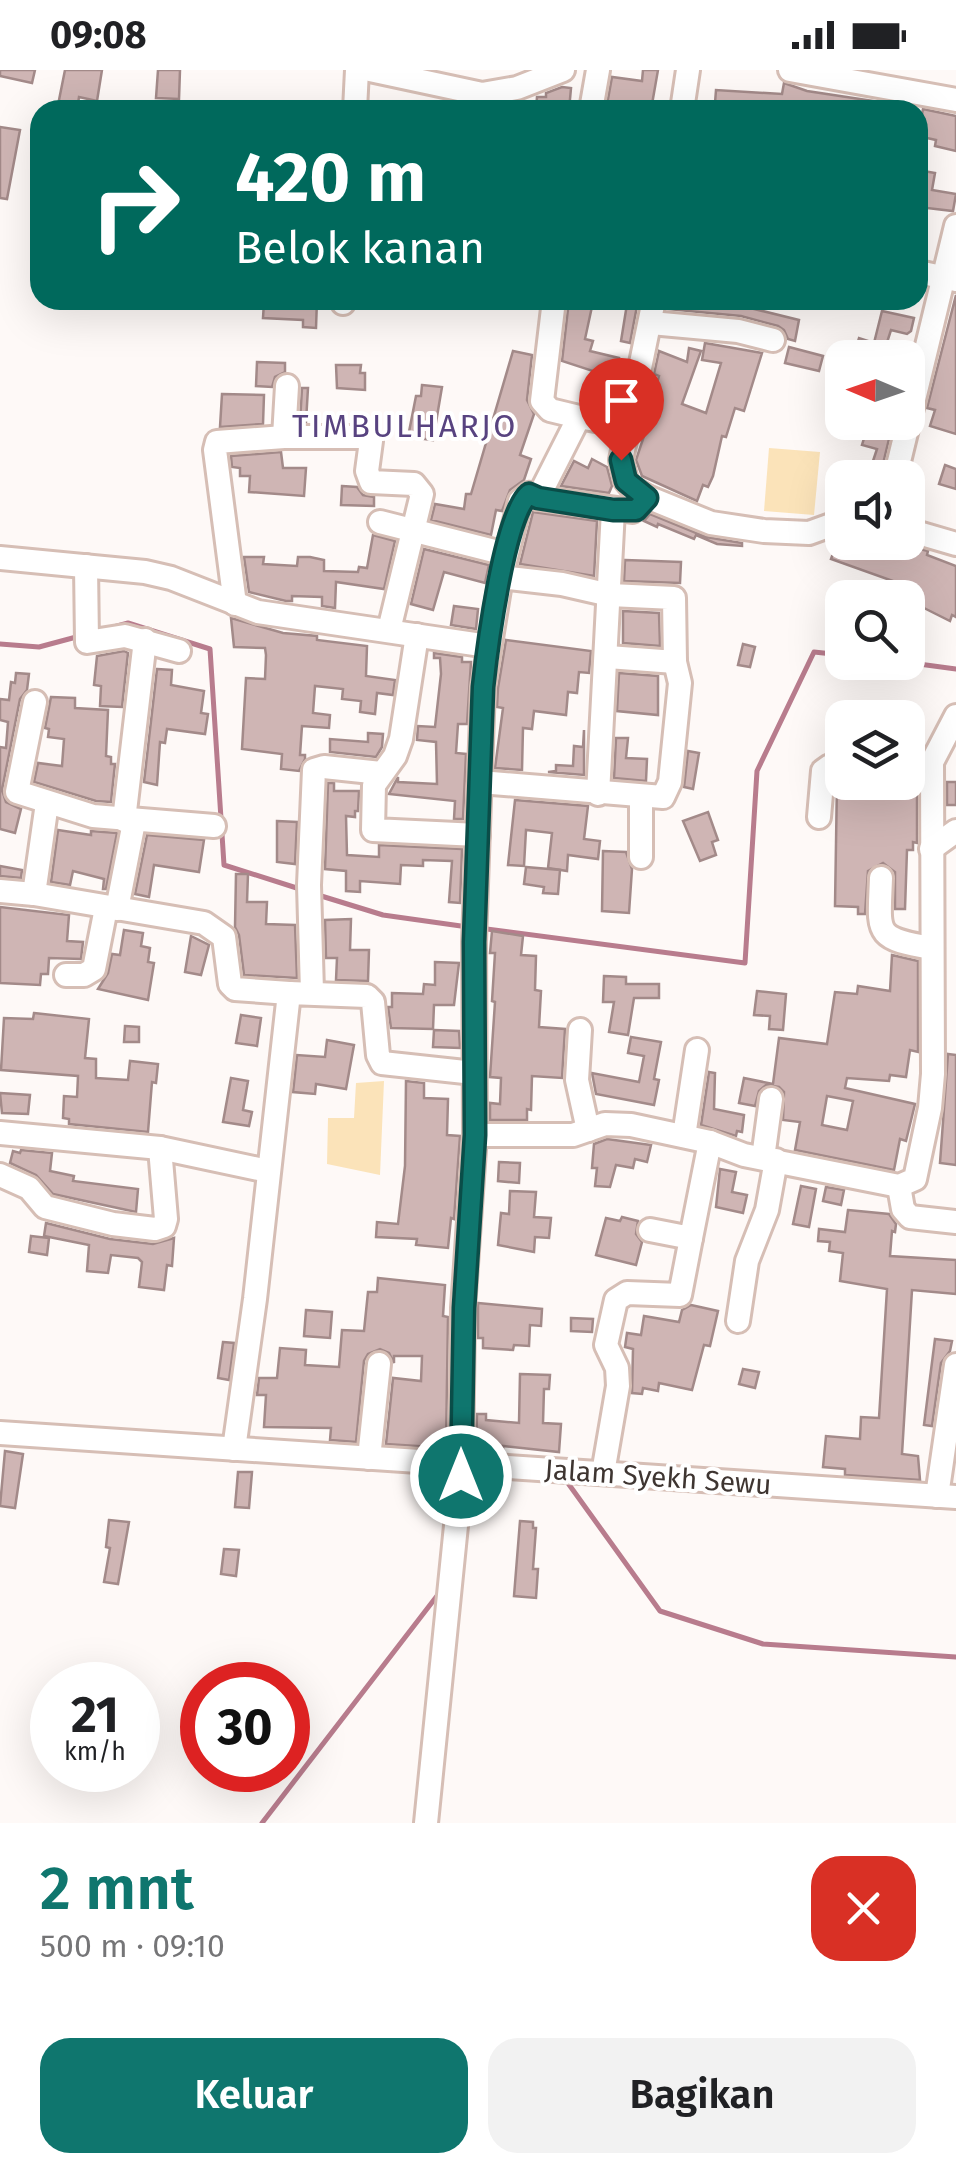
<!DOCTYPE html>
<html lang="id">
<meta charset="utf-8">
<style>
body{margin:0;font-family:"Fira Sans",sans-serif;background:#f2f2f2;color:#202124;height:100vh;display:flex;flex-direction:column;font-size:38px;white-space:nowrap}
*{box-sizing:border-box;margin:0}
p{font-size:32px;color:#757577}
.icon{flex:none;width:55px;height:55px;fill:none;stroke:currentColor;stroke-width:2;stroke-linecap:round;stroke-linejoin:round}
.map{position:relative;height:1753px;overflow:hidden}
.panel{display:flex;flex-direction:column;background:#fff;flex:1}
.panel>*{flex:none}
.guide{position:absolute;left:30px;top:30px;width:898px;height:210px;border-radius:30px;box-shadow:0 10px 40px #0002;background:#00695c;color:#fff;overflow:hidden}
.needle{width:65px;rotate:272deg}
.fabs{position:absolute;left:825px;top:270px;display:grid;gap:20px}
.fabs a{display:grid;place-items:center;width:100px;height:100px;border-radius:20px;background:#fff;box-shadow:0 10px 40px #0002;font-size:50px}
.speed{position:absolute;left:30px;top:1592px;display:flex;gap:20px;font-size:50px;font-weight:700;text-align:center}
.speed>*{display:grid;place-content:center;width:130px;height:130px;border-radius:50%;background:#fff;box-shadow:0 10px 40px #0002;line-height:1}
.speed small{font-size:25px;font-weight:400}
.speed .limit{border:15px solid #d22;background:#fff;color:#111}
.pin{position:absolute;display:grid;place-items:center;width:85px;height:85px;color:#fff;margin:-102px -42px;border-radius:50% 50% 50% 0;rotate:-45deg;box-shadow:0 0 10px #0007}
.pin .icon{rotate:45deg}
.me{position:absolute;width:110px;margin:-55px;rotate:0deg;stroke-linejoin:round;filter:drop-shadow(0 0 8px #0008)}
.turn{display:flex;align-items:center;gap:35px;height:210px;padding:0 40px;font-size:45px}
.turn .icon{width:130px;height:130px;stroke-width:2.5}
.turn b{display:block;font-size:70px;line-height:85px}
.round{display:grid;place-items:center;flex:none;width:105px;height:105px;border-radius:30px;background:#f2f2f2}
.head{display:flex;align-items:center;justify-content:space-between;height:170px;padding:0 40px}
h1{font-size:60px;font-weight:600;line-height:75px;color:#0f766e}
.cta{display:flex;gap:20px;margin-top:auto;padding:20px 40px}
.cta a{flex:1;height:115px;border-radius:30px;background:#0f766e;color:#fff;font-size:40px;font-weight:600;line-height:115px;text-align:center}
.cta a+a{background:#f2f2f2;color:#202124}
.status{display:flex;justify-content:space-between;align-items:center;height:70px;padding:0 50px;background:#fff;direction:ltr}
.status svg{height:28px;fill:currentColor}
.map>svg:first-child{display:block}
</style>
<div class="status"><b>09:08</b><svg viewBox="0 0 49 12"><path d="M0 12V9h3v3zM5 12V6h3v6zM10 12V3h3v9zM15 12V0h3v12zM26 1h20v11H26zM47 4h2v5h-2z"/></svg></div>
<div class="map">
<svg width="956" height="1753" viewBox="0 0 956 1753">
<rect width="100%" height="100%" fill="#fef9f7"/>
<g fill="#fbe3b9">
<path d="M769,378l51,4 -6,63 -50,-4z"/>
<path d="M384,1011l-4,94 -53,-11 1,-46h26l2,-35z"/>
</g>
<g fill="none" stroke-linecap="round" stroke-linejoin="round">
<g stroke="#b87c8d" stroke-width="5">
<path d="M110,558l18,-5 82,26 14,216 79,25"/>
<path d="M0,574l39,3 41,-11"/>
<path d="M904,592l52,7"/>
<path d="M318,825l65,20 85,12"/>
<path d="M479,858l266,35 12,-192 57,-119 28,3"/>
<path d="M565,1409l95,132 103,33 193,13"/>
<path d="M262,1753l178,-231"/>
</g>
</g>
<g fill="#cfb5b4" stroke="#a38a89" stroke-width="2.5" fill-rule="evenodd">
<path d="M0,0h35l-3,13 -32,-7z"/>
<path d="M65,0h37l-5,31 -18,-4 -2,13h-20z"/>
<path d="M158,0h22l-1,29 -23,-1z"/>
<path d="M643,0h15l-7,40h-45l6,-33 30,4z"/>
<path d="M784,13l23,8 86,13 8,2 -1,4h-179l1,-6 -7,-1 1,-13 66,4z"/>
<path d="M562,17l9,1 -2,22h-33l1,-13h9v-4z"/>
<path d="M923,39l33,7v35l-21,-5 1,-6 -18,-4z"/>
<path d="M0,57l20,3 -13,69 -7,-1z"/>
<path d="M918,100l17,3 -3,17 24,4 -3,17 -35,-4z"/>
<path d="M956,225v139l-26,-8 5,-16 -8,-2z"/>
<path d="M269,230h48l-1,28 -13,-1v-7l-40,-2 1,-16z"/>
<path d="M569,230l24,2 -8,37 8,2 -3,10 29,7 -5,20 -52,-17z"/>
<path d="M669,230h62l-1,3 69,17 -4,21 -7,-2 -4,-9 -6,-4 -37,-10 -74,-7z"/>
<path d="M627,234l10,2 -7,37 -9,-2z"/>
<path d="M882,241l32,7 -3,13 -4,3 -16,-4 -9,28h-29l6,-20 15,5z"/>
<path d="M705,273l57,10 -18,58 -9,-3 -9,29 -4,-1 -9,40 -5,11 -5,-2 -6,16 -55,-25 -6,-16 23,-69 -4,-1 4,-14 -5,-2 5,-23 28,11 2,-14 12,3 -19,53 24,9 15,-50 -19,-3z"/>
<path d="M789,277l34,9 -4,15 -34,-8z"/>
<path d="M513,281l19,4 -5,45 7,14 -14,41 11,4 -7,21 -14,10 -8,21 -6,-1 -5,25 -60,-15 4,-16 29,5 2,-15h5z"/>
<path d="M257,292l28,1v9l-10,5 -3,10 -16,-1z"/>
<path d="M336,295h25l-1,8h5v17l-28,-2z"/>
<path d="M422,315l20,2 -9,53 -25,-3 8,-41h5z"/>
<path d="M302,318h6l-2,34h-6z"/>
<path d="M222,324l42,1 -1,29 -43,3z"/>
<path d="M866,362l23,7 -6,25 -10,-3 4,-12 -15,-4z"/>
<path d="M281,382l2,16h23l-2,28 -55,-4 1,-16h-10v-8l-8,-1 -1,-11z"/>
<path d="M592,389l15,8 5,19 -3,7 -48,-7 13,-25 14,7z"/>
<path d="M945,395l11,4v20l-17,-5z"/>
<path d="M342,416l15,1 6,8 11,2v9l-33,-1z"/>
<path d="M533,442l64,9 -3,55 -74,-12z"/>
<path d="M650,444l56,23 36,6v3l-25,-2 -21,-9 -2,4 -36,-15 -1,3 -13,-6z"/>
<path d="M373,465l22,6 -11,48 -48,-7 -1,26 -13,-2v-9l-30,-1v5h-6l-37,-9 -5,-35h20l-1,7 34,2 1,-9h12l14,3v11l34,1 1,-5 8,1z"/>
<path d="M847,472h44l13,5v-2l24,6 -1,4 29,11v51l-4,-2 -2,6 -34,-17 5,-13 -90,-32 4,-11 9,3z"/>
<path d="M424,479l65,16 -4,18 -41,-11 -11,38 -22,-6z"/>
<path d="M625,490l56,2 -1,21 -56,-2z"/>
<path d="M454,536l24,3 -2,20 -25,-4z"/>
<path d="M623,541l36,2 1,33 -37,-3z"/>
<path d="M231,548l52,15 34,3v4l50,6 -1,30 29,4 -2,15 -16,-2 -2,21 -15,-2 1,-11 -19,-2 1,-10 -28,-3 -2,27 17,2 -1,13 -27,-2 -2,29h5v4l-6,12 -18,-2 1,-15 -40,-5 4,-71 19,1 1,-24 -1,-7 -31,-1z"/>
<path d="M506,570l85,11 -2,22 -10,-1 -2,21 -9,-1 -2,23 -32,-4 -2,18 -9,-1 -1,42 -27,-2 8,-60 -6,-1 1,-19z"/>
<path d="M743,574l12,3 -5,20 -12,-2z"/>
<path d="M124,581l4,2 -6,54 -22,-1 1,-20 -7,-1 3,-29z"/>
<path d="M434,583l28,4v5h9l-4,62h-9l-2,29 10,1 -3,65h-9l1,-18 -66,-7 9,-17v5l39,2 -1,-42 -19,-2 1,-14 17,1 6,-53 -1,-16h-6z"/>
<path d="M157,599l15,1 -1,15 33,6 -3,22 7,1 -3,20 -38,-5 -2,14 -5,-1 -3,43 -13,-3z"/>
<path d="M16,603l13,1 -2,16 -7,9 -18,91 4,12 15,7 -6,24 -15,-4v-82l6,1 2,-26 -8,-2v-21l9,1 2,-18 4,1z"/>
<path d="M619,603l39,3v39l-41,-4z"/>
<path d="M51,627l24,1v10l33,2 -2,46 5,1v7h4l-4,38 -15,-1 -62,-19 4,-19 24,3 2,-27 -16,-2 1,-8 -4,-1z"/>
<path d="M869,634l33,3v11h-52v-13z"/>
<path d="M584,660v45l-36,-3 8,-1v-6l17,1 1,-20 9,1z"/>
<path d="M368,663l15,1 -1,13 -6,10 -46,-5v-13l38,3z"/>
<path d="M616,668h12l-2,20 21,1 -1,22 -32,-3z"/>
<path d="M688,681l11,2 -6,36 -9,-2z"/>
<path d="M837,711l80,2v60l-4,-1v8h-6l-2,59h-10v-37l-12,-9 -15,8 -3,43h-7v-7l-23,-1z"/>
<rect x="947" y="712" width="9" height="23"/>
<path d="M328,713h6v8h25l-1,20h-3v6l-9,-1 1,39 32,2v-12l83,4 -2,54 -11,-1 3,-41 -29,-1v6l-22,-1 -1,19 -40,-3v11l-14,-1v-20l-21,-2z"/>
<path d="M515,730l73,6 -4,33 16,2 -2,18 -30,-4 -1,16 -19,-3 4,-35 -26,-3 -2,36 -16,-1z"/>
<path d="M708,742l10,28 -6,2 4,13 -16,6 -17,-40z"/>
<path d="M277,751l20,1 -2,42 -18,-2z"/>
<path d="M58,760l33,5v-4l26,2 -11,56h-3l1,-10 -31,-8 -3,14 -19,-3z"/>
<path d="M147,765l57,5 -5,32 -45,-7 -5,32 -14,-3z"/>
<path d="M603,781l23,1 6,17 -3,44 -27,-2z"/>
<path d="M0,796l22,4 -1,8 -21,-2z"/>
<path d="M526,797l34,3 -2,24 -15,-1 1,-6 -20,-3z"/>
<path d="M236,804h12l-1,28h20l-1,22 29,1 2,53 -53,-3 -5,-40 -4,-8z"/>
<path d="M0,837l69,8 -2,26 16,1 -2,17 -32,-1 -1,16h-7l-1,11 -40,-2z"/>
<path d="M351,849l-1,31h19l-1,31 -32,-1 1,-22h-11l-1,-38z"/>
<path d="M124,860l19,3 -2,13 9,2 -2,14 6,1 -6,37 -50,-11 10,-16 4,-19 8,1z"/>
<path d="M492,861l31,5 -2,19 15,1 -1,34 6,1 -2,36 26,2 -3,49 -30,-2 -1,34 -4,-1v11h-37v-17l10,1 1,-26 -11,-1 5,-75 -3,-1 3,-48h-5z"/>
<path d="M191,866l18,9 -8,30 -16,-3z"/>
<path d="M892,885l26,6v91l-8,-2 -4,27 -16,-2 -1,6 -42,-3 -2,10 70,16 -9,37 -6,-2 -6,31 -99,-20 5,-28 -17,-2 1,-28 -5,-5 -13,-2 -7,6 -4,15 -16,-3 5,-25 29,6 6,-46 48,6 8,-52 22,2 1,-8 32,5zM827,1026l26,5 -6,29 -25,-5z"/>
<path d="M435,892l24,1 -5,42h-20l-1,24 -42,-1 -3,-21h4v-14l31,1 1,-10 11,1z"/>
<path d="M604,906l22,1v7h33v14h-25l-6,37 -19,-3 5,-30h-11z"/>
<path d="M757,921l29,3 -3,36 -14,-1 1,-13 -16,-1z"/>
<path d="M34,943l55,6 -4,39 11,1v19l32,2 2,-19 28,3 -2,19 -4,-1 -4,50 -79,-8v-5l-6,-1 1,-22 13,1 1,-21 -77,-6 3,-52 29,1z"/>
<path d="M241,945l20,3 -4,28 -21,-3z"/>
<path d="M125,956l14,1v15h-15z"/>
<path d="M434,960l25,1 1,17 -27,-1z"/>
<path d="M631,967l30,5 -7,37 5,1 -5,25 -58,-11 -4,-21 47,9 5,-26 -16,-3z"/>
<path d="M327,970l27,5 -8,44 -30,-5 -1,10 -22,-2 4,-37 28,2z"/>
<path d="M948,984l8,1v110l-16,-2z"/>
<path d="M709,1002l6,1 -1,36 30,6 -2,17 -5,-1 -1,5 -35,-11z"/>
<path d="M231,1008l17,3 -5,29 9,2 -3,14 -26,-4z"/>
<path d="M406,1011l18,2v15l24,1 -1,36 13,1 -6,83 -3,-1 -3,30 -32,-3 1,-6 -41,-2 1,-15 21,2 7,-58z"/>
<path d="M0,1023l30,2 -2,19 -26,-1z"/>
<path d="M607,1069l44,6 -4,17 -12,-3 -2,9 -17,-3 -6,22 -15,-1 2,-18h-5l2,-24z"/>
<path d="M21,1080l31,3 -2,18 24,5 -1,5 65,8 -2,23 -83,-18 -17,-19 -26,-12 3,-12 7,2z"/>
<path d="M499,1092l21,1 -1,20 -21,-2z"/>
<path d="M720,1099l16,3 -4,20 15,3 -4,18 -27,-6z"/>
<path d="M801,1116l15,3 -7,38 -16,-3z"/>
<path d="M826,1117l18,3 -3,15 -18,-4z"/>
<path d="M510,1121l26,1 -2,25 17,1 -2,20 -14,-1 -1,15 -36,-7 3,-32 8,1z"/>
<path d="M848,1140l41,4 7,10 -1,8 -3,-1 -2,25 66,4v34l-44,-4 -10,164 16,2 2,24 -75,-5v-6l-22,-2 3,-31 34,3 1,-22 18,1 8,-129 -47,-8 3,-28 -14,-2 1,-9 -12,-1 1,-12 26,3z"/>
<path d="M622,1147l16,4 -2,13 6,8 -6,23 -40,-10 10,-37 14,3z"/>
<path d="M46,1153l64,16 43,5 21,-6 -2,28 -5,-1 -3,25 -25,-3 3,-25 -4,-4 -27,-3 -3,18 -21,-2 2,-26 -45,-9z"/>
<path d="M31,1166l18,2 -2,17 -18,-3z"/>
<path d="M378,1208l67,7 -2,31 5,1 -2,127 -14,-1v4l-46,-3 7,-66 28,3 1,-25h-28v7l-5,-10 -9,-4 -12,5 -4,7 -8,81 -26,-2 1,-12 -67,-1 2,-32h-9l2,-17h18l3,-30 26,2 -1,15 34,2 3,-37 22,1 4,-39h9z"/>
<path d="M478,1233l64,6 -1,17 -11,-1 -1,21 -15,-1 -1,5 -30,-2v-10h-5z"/>
<path d="M691,1235l27,6 -8,35 -6,-1 -12,45 -33,-7 -1,8 -15,-3 -1,6 -10,-1 1,-44 -8,-2 2,-14 14,2 3,-19 35,6 3,-12z"/>
<path d="M306,1240l26,2 -2,26 -26,-2z"/>
<path d="M571,1248l22,1 -1,13 -21,-1z"/>
<path d="M935,1269l17,2 -2,10 -9,12 -9,63 -8,-1z"/>
<path d="M223,1272l11,1 -5,37 -11,-2z"/>
<path d="M743,1299l16,3 -4,16 -16,-4z"/>
<path d="M520,1304l30,1 -1,14h-5l-1,34 18,1 -2,28 -56,-6v6l-27,-2 1,-36h9v6l33,3z"/>
<path d="M5,1381l18,3 -8,54 -15,-2z"/>
<path d="M238,1402h14l-3,36 -14,-1z"/>
<path d="M109,1450l20,2 -11,62 -14,-2 6,-34 -4,-1z"/>
<path d="M520,1451l13,1v6h3l-3,41h5l-2,29 -22,-2z"/>
<path d="M224,1479l15,1 -3,26 -15,-2z"/>
</g>
<g fill="none" stroke-linecap="round" stroke-linejoin="round">
<g stroke="#d6beb5" stroke-width="28">
<g id="minor">
<path d="M370,0l112,24 35,-6 46,-18"/>
<path d="M790,0l166,30"/>
<path d="M355,40l2,-40"/>
<path d="M591,40l7,-40"/>
<path d="M682,40l6,-40"/>
<path d="M918,202l38,8"/>
<path d="M554,230l-12,101 8,9 29,7"/>
<path d="M654,230l-33,160 5,21 6,7 15,9 64,26 53,8 45,2 33,-12"/>
<path d="M343,233v-3"/>
<path d="M651,253l87,8 35,9"/>
<path d="M284,367l3,-51"/>
<path d="M895,408l61,-252"/>
<path d="M538,428l41,-81 49,9"/>
<path d="M380,452l126,32"/>
<path d="M908,460l48,14"/>
<path d="M0,488l145,14 26,6 87,34 230,34"/>
<path d="M86,496l1,76 38,-6 54,15"/>
<path d="M501,507l61,7 48,11 64,3 1,64 -67,-5"/>
<path d="M235,534l-20,-154 2,-8 67,-5h76l11,4 -4,30 4,11 43,2 8,10 -33,136"/>
<path d="M417,565l-16,104 -6,17 -21,29 -1,45 105,5"/>
<path d="M35,632l-18,90 76,24 121,10"/>
<path d="M480,712l183,15 7,-15 10,-99 -5,-21"/>
<path d="M598,724l15,-284"/>
<path d="M819,747l4,-46 7,-5h12"/>
<path d="M124,750l21,-180"/>
<path d="M931,779l25,-18"/>
<path d="M641,787v-60"/>
<path d="M881,808c-2,56 -8,60 51,70"/>
<path d="M0,821l34,3 170,29 20,14 6,47 5,5 54,4"/>
<path d="M34,824l13,-91"/>
<path d="M117,839l17,-87"/>
<path d="M66,905h18l10,-6 12,-61"/>
<path d="M312,922l-3,-107 5,-115 10,-3 57,6"/>
<path d="M580,960l-3,50 11,50"/>
<path d="M0,1063l160,15 108,23"/>
<path d="M475,1065h98l32,-11 26,1 79,17 34,13 155,31 16,-7 15,-71 3,-34 -1,-312 24,-46"/>
<path d="M684,1066l13,-86"/>
<path d="M763,1088l8,-59"/>
<path d="M0,1105l29,13 16,19 68,17 42,5 9,-3 2,-7 -6,-71"/>
<path d="M899,1116l4,23 7,8 46,5"/>
<path d="M650,1160l41,8 19,-96"/>
<path d="M738,1251l9,-60 20,-51 9,-50"/>
<path d="M0,1363l956,64"/>
<path d="M234,1379l21,-150 34,-306 78,3 6,6 5,53 4,8 92,10"/>
<path d="M369,1388l10,-94"/>
<path d="M603,1403l15,-87 -1,-18 -11,-23 10,-45 11,-7 53,2 11,-57"/>
<path d="M937,1426l19,-131"/>
<path d="M426,1753l35,-347 2,-168 12,-173 -1,-193 9,-255 18,-110 19,-76 9,-7 9,4 94,13 15,-14"/>
</g>
</g>
<use href="#minor" stroke="#fff" stroke-width="22"/>
</g>
<g fill="none" stroke-linecap="round" stroke-linejoin="round">
<g stroke="#0a4d48" stroke-width="25">
<path id="route" d="M461,1406l3,-168 11,-173 -1,-193 9,-255c4,-37 21,-172 46,-193l9,4 75,12h23l11,-12 -21,-17 -5,-21"/>
</g>
<use href="#route" stroke="#0f766e" stroke-width="18"/>
</g>
<g text-anchor="middle" dominant-baseline="central" stroke-width="8" stroke-linejoin="round" paint-order="stroke">
<g font-size="28" fill="#3e3531" stroke="#fff">
<text transform="translate(658 1407) rotate(4)">Jalam Syekh Sewu</text>
</g>
<g font-size="32" letter-spacing="2.5" fill="#584380" stroke="#fff">
<text x="405" y="356">TIMBULHARJO</text>
</g>
</g>
</svg>
<div class="fabs">
<a><svg class="needle" viewBox="-14 -14 28 28"><path d="M0-13l5 13h-10z" fill="#e53935"/><path d="M0 13l5-13h-10z" fill="#757577"/></svg></a>
<a><svg class="icon" aria-label="sound" viewBox="0 0 24 24"><path d="M4 9h4l5-4v14l-5-4H4zM17 9q2 3 0 6"/></svg></a>
<a><svg class="icon" aria-label="search" viewBox="0 0 24 24"><circle cx="10" cy="10" r="6"/><path d="M15 15l6 6"/></svg></a>
<a><svg class="icon" aria-label="layers" viewBox="0 0 24 24"><path d="M12 4l9 5-9 5-9-5zM3 14l9 5 9-5"/></svg></a>
</div>
<div class="speed"><div>21<small>km/h</small></div><div class="limit">30</div></div>
<div class="pin" style="left:621px;top:390px;background:#d93025"><svg class="icon" aria-label="arrive" viewBox="0 0 24 24"><path d="M6 21V4h12l-3 4 3 4H6"/></svg></div>
<svg class="me" style="left:461px;top:1406px" viewBox="-20 -20 40 40"><circle r="17" fill="#0f766e" stroke="#fff" stroke-width="3"/><path d="M0-11L8 9 0 5-8 9z" fill="#fff"/></svg>
<div class="guide">
<div class="turn"><svg class="icon" aria-label="right" viewBox="0 0 24 24"><path d="M7 20v-9h11M14 6l5 5-5 5"/></svg><div><b>420 m</b>Belok kanan</div></div>
</div>
</div>
<section class="panel">
<div class="head"><div><h1>2 mnt</h1><p>500 m · 09:10</p></div><a class="round" style="background:#d93025;color:#fff"><svg class="icon" aria-label="close" viewBox="0 0 24 24"><path d="M6 6l12 12M18 6L6 18"/></svg></a></div>
<div class="cta"><a>Keluar</a><a>Bagikan</a></div>
</section>
